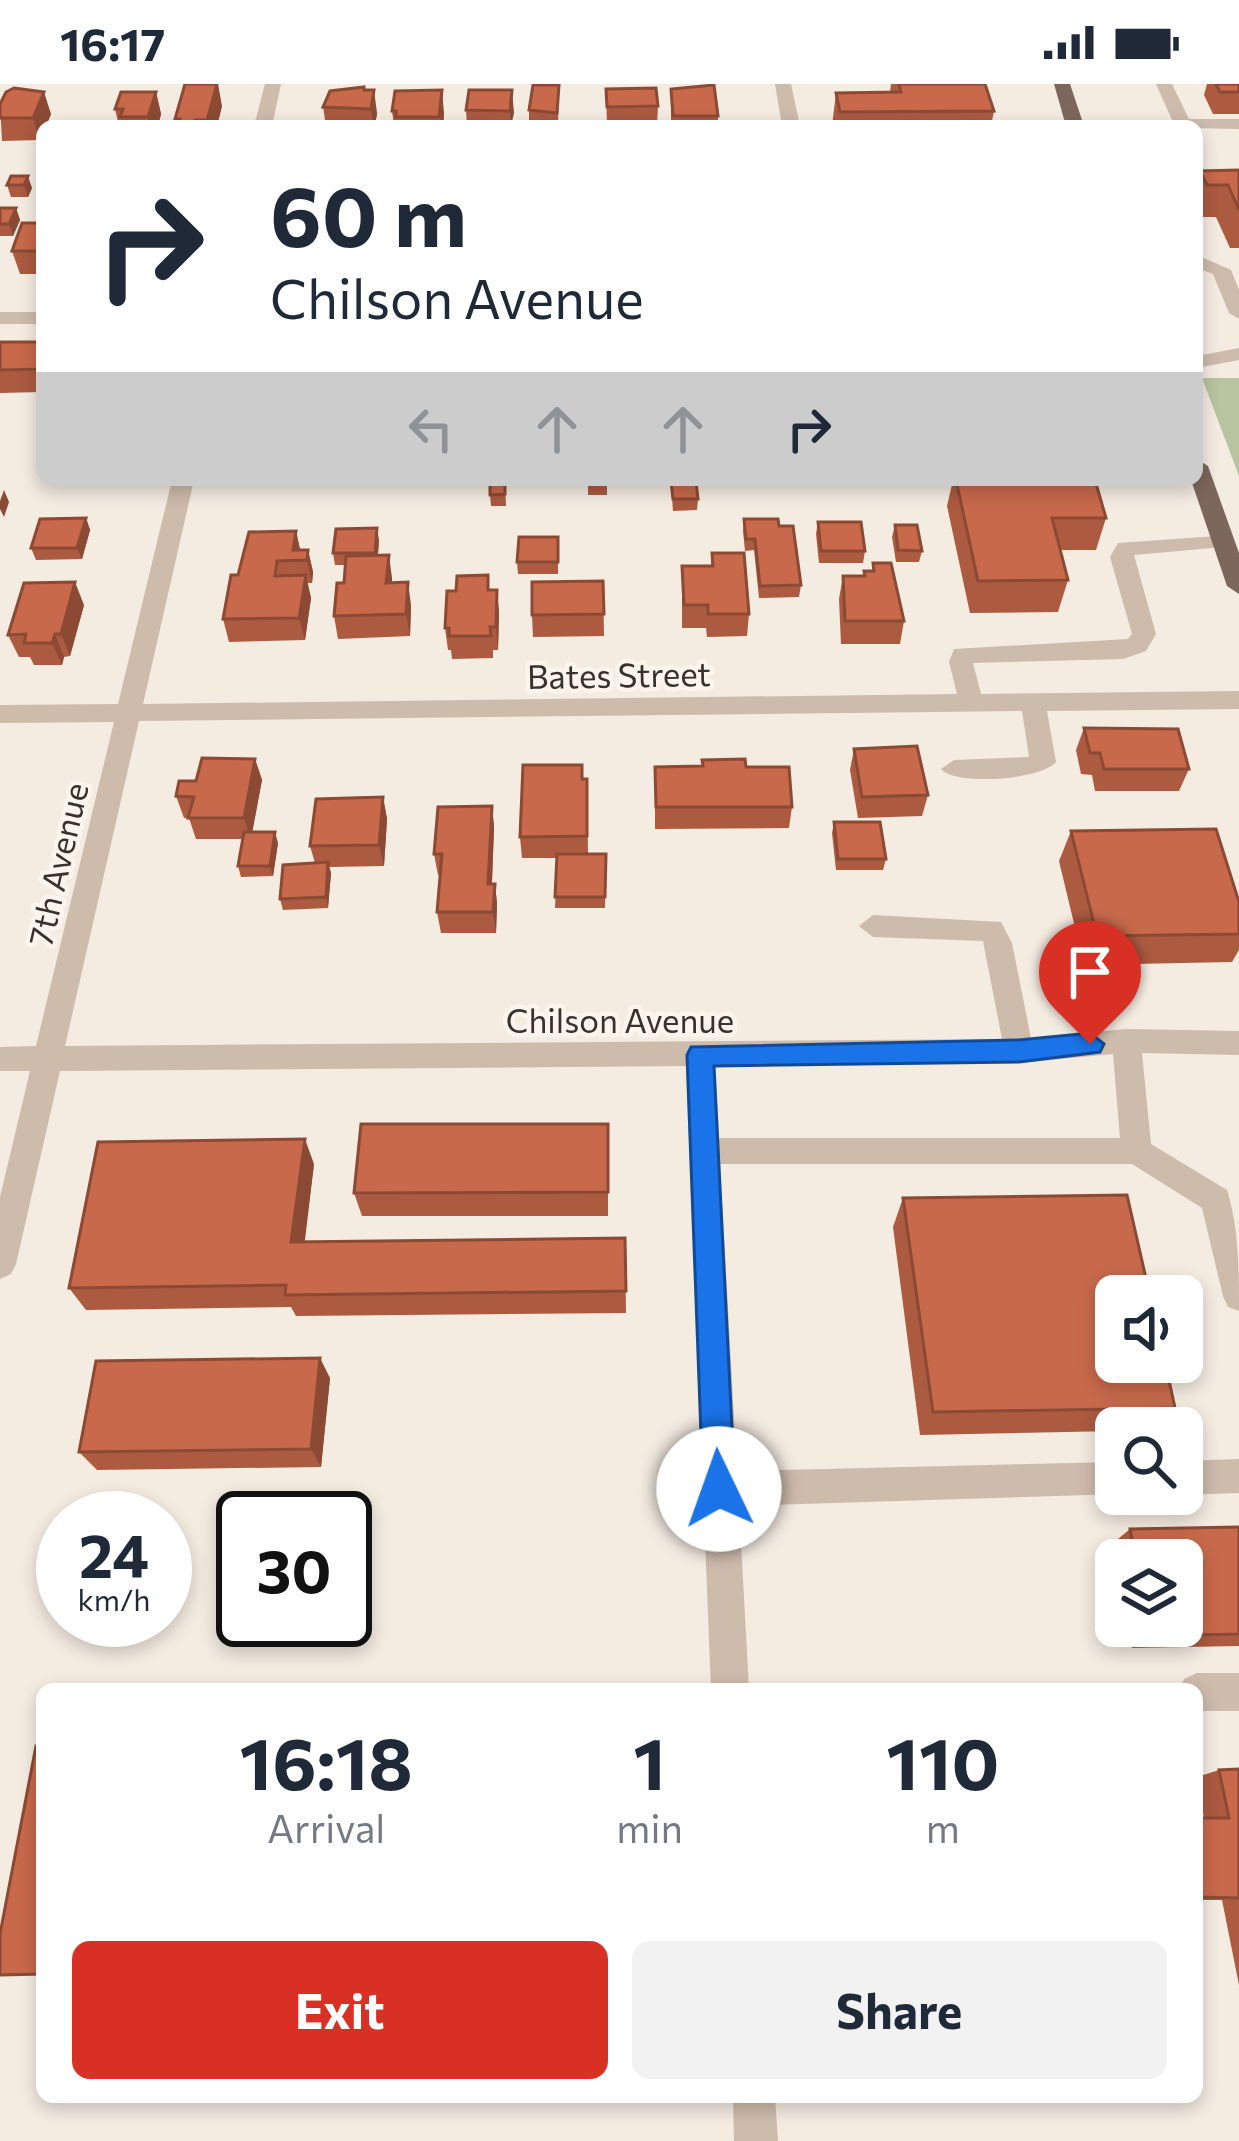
<!DOCTYPE html>
<style>
body{margin:0;font-family:Commissioner,sans-serif;background:#f2f2f3;color:#1f2937;height:100vh;display:flex;flex-direction:column;font-size:45px;white-space:nowrap}
*{box-sizing:border-box;margin:0}
p{font-size:39px;color:#747a83}
.icon{flex:none;width:66px;height:66px;fill:none;stroke:currentColor;stroke-width:2;stroke-linecap:round;stroke-linejoin:round}
.map{position:relative;flex:1;overflow:hidden}
.side{position:absolute;left:36px;top:1599px;width:1167px;height:420px;display:flex;flex-direction:column;background:#fff;border-radius:18px;box-shadow:0 6px 18px #0003}
.side>*{flex:none}
.top-card{position:absolute;left:36px;top:36px;width:1167px;height:366px;border-radius:18px;box-shadow:0 6px 18px #0003;background:#fff;color:#1f2937;overflow:hidden}
.buttons{position:absolute;left:1095px;top:1191px;display:grid;gap:24px}
.buttons a{display:grid;place-items:center;width:108px;height:108px;border-radius:18px;background:#fff;box-shadow:0 6px 18px #0003;font-size:60px}
.speed{position:absolute;left:36px;top:1407px;display:flex;gap:24px;font-size:60px;font-weight:700;text-align:center}
.speed>*{display:grid;place-content:center;width:156px;height:156px;border-radius:50%;background:#fff;box-shadow:0 6px 18px #0003;line-height:1}
.speed small{font-size:30px;font-weight:400}
.speed .limit{border:6px solid #111;border-radius:18px;background:#fff;color:#111}
.pin{position:absolute;display:grid;place-items:center;width:102px;height:102px;color:#fff;margin:-123px -51px;border-radius:50% 50% 50% 0;rotate:-45deg;box-shadow:0 0 12px #0007}
.pin .icon{rotate:45deg}
.me{position:absolute;width:132px;margin:-66px;rotate:357deg;stroke-linejoin:round;filter:drop-shadow(0 0 9px #0008)}
.turn{display:flex;align-items:center;gap:42px;height:252px;padding:0 36px;font-size:54px}
.turn .icon{width:156px;height:156px;stroke-width:2.5}
.turn b{display:block;font-size:84px;line-height:102px}
.lanes{display:flex;align-items:center;height:114px;padding:0 36px;background:#0003;justify-content:center;gap:60px;direction:ltr}
.lanes .off{opacity:.35}
.eta{display:flex;justify-content:space-evenly;align-items:center;height:204px;text-align:center}
.eta b{font-size:72px;font-weight:700;line-height:84px}
.button{display:flex;gap:24px;margin-top:auto;padding:24px 36px}
.button a{flex:1;height:138px;border-radius:18px;background:#d93025;color:#fff;font-size:48px;font-weight:700;line-height:138px;text-align:center}
.button a+a{background:#f2f2f3;color:#1f2937}
.status{display:flex;justify-content:space-between;align-items:center;height:84px;padding:0 60px;background:#fff;direction:ltr}
.status svg{height:33px;fill:currentColor}
.map>svg:first-child{display:block}
</style>
<div class="status"><b>16:17</b><svg viewBox="0 0 49 12"><path d="M0 12V9h3v3zM5 12V6h3v6zM10 12V3h3v9zM15 12V0h3v12zM26 1h20v11H26zM47 4h2v5h-2z"/></svg></div>
<div class="map">
<svg width="1239" height="2057" viewBox="0 0 1239 2057">
<rect width="100%" height="100%" fill="#f4ebe1"/>
<path fill="#b8c4a0" d="M1202,294h37v98z"/>
<g fill="none" stroke-linecap="round" stroke-linejoin="round">
<g fill="#cdbbac" fill-rule="evenodd">
<path d="M265,0h16l-9,42h-18z"/>
<path d="M775,0h16l9,42h-18z"/>
<path d="M1156,0h16l17,35h50v10l-147,-3 9,-5 71,-1z"/>
<path d="M1197,171l34,15 8,20v29l-10,-6 -16,-39 -16,-6z"/>
<rect x="0" y="228" width="42" height="12"/>
<path d="M1239,264v12l-42,8v-12z"/>
<path d="M172,396h22l-51,224 814,-10 -8,-32 5,-13 174,-10 4,-5 -22,-77 8,-14 113,-8 3,5 -11,7 -89,8 22,79 -10,17 -23,8 -150,4 8,31 258,-3v18l-192,2 9,51c-15,18 -101,24 -115,7l13,-9 75,-3 -7,-46 -883,10 -74,325 937,-7 -19,-98 -110,-4 -14,-11 14,-11 128,7 11,21 19,95 95,-9 113,2v24l-97,-2 9,91 76,46c12,38 12,81 12,121l-11,-4 -5,-11 -21,-88 -70,-44h-412l17,307 379,-9v32h5l-382,12 10,183h-38l-25,-623 -626,5 -44,193 -5,10 -11,5v-82l30,-126h-30v-24l36,-1 78,-324 -114,1v-18l118,-1zM1113,970l7,84h-401l-4,-72 304,-3z"/>
<path d="M1239,1375v34l-57,2 -3,-1 3,-33z"/>
<path d="M1197,1589h42v38h-42v-22h-17l4,-10z"/>
<path d="M733,2013h42l3,44h-44z"/>
</g>
<g fill="#7d675c" fill-rule="evenodd">
<path d="M1054,0h16l14,42h-18z"/>
<path d="M1197,375l11,7 31,87v41l-12,-8 -36,-106h6z"/>
</g>
</g>
<g fill="#ac5a40">
<path d="M891,0h94l9,27 -3,15h-159l4,-33 54,-1z"/>
<path d="M1207,0h32v30h-26l-9,-19z"/>
<path d="M559,1l-1,41h-29v-16z"/>
<path d="M606,5l52,17 -1,20h-50z"/>
<path d="M671,5l47,27v10h-47z"/>
<path d="M365,6l12,23 -2,13h-49l-3,-19z"/>
<path d="M512,6v36h-45l-1,-16z"/>
<path d="M156,8l5,22 -3,12h-39l-4,-17z"/>
<path d="M0,20l51,10 -5,12h-4l-2,14 -38,1z"/>
<path d="M222,22l-5,20h-41l-1,-7z"/>
<path d="M392,27l52,2 -1,13h-49z"/>
<path d="M1239,86v78h-9l-14,-31h-19v-37l3,-9z"/>
<path d="M11,92l21,12 -4,9h-17l-4,-12z"/>
<path d="M0,124h16l4,12 -7,16h-13z"/>
<path d="M42,139v51h-22l-8,-23z"/>
<path d="M0,258h42v50l-42,1z"/>
<rect x="588" y="396" width="19" height="15"/>
<path d="M953,396h142l11,38 -10,32h-36l8,30 -10,32 -88,1 -23,-107z"/>
<path d="M505,397l1,25h-15l-1,-11z"/>
<path d="M671,398l27,17 -1,11 -24,1z"/>
<path d="M86,434l4,12 -8,29 -46,1 -5,-12z"/>
<path d="M744,435l35,7 22,59 -2,12 -40,1 -5,-48 -9,1 -2,-20z"/>
<path d="M818,438l47,29 -2,12h-44l-3,-29z"/>
<path d="M895,441l27,26 -3,11h-23l-4,-25z"/>
<path d="M296,447l4,19h8l5,22 -1,11h-5l4,15 -6,42 -76,2 -6,-23 15,-44z"/>
<path d="M558,453v37h-40l-1,-12z"/>
<path d="M379,456l-1,15 14,23v5l19,22 -1,31 -72,3 -4,-23 10,-33 2,-18h-11l-2,-12z"/>
<path d="M712,469l37,61 -2,22 -40,1 -1,-9h-24v-62h29z"/>
<path d="M873,479l31,58 -4,23h-59l-2,-45 4,-23h20l1,-5h8z"/>
<path d="M603,497l1,55 -71,1 -1,-22z"/>
<path d="M490,506h7l2,23 -1,37h-5v8l-41,1 -1,-9h-3l-3,-22z"/>
<path d="M84,521l-14,51 -6,1 -2,8h-28l-4,-8h-11l-11,-22z"/>
<path d="M1084,644l105,41 -10,22h-84l-3,-16 -11,-1 -5,-24z"/>
<path d="M854,665l74,46 -6,21 -64,2 -8,-48z"/>
<path d="M255,675l7,21 -10,52 26,11 -5,33 -32,1 -3,-11 4,-27h-46l-7,-21h-5l-8,-22 20,-15z"/>
<path d="M655,683h91l46,40 -3,21 -134,1z"/>
<path d="M582,695h5l1,75h18l-1,54h-50l2,-50h-35l-2,-21z"/>
<path d="M383,713l4,22 -3,47 -55,1 2,6 -3,35 -45,2 -3,-11 35,-36 -5,-17z"/>
<path d="M492,722l2,21 -2,57h3l2,20 -1,29h-55l-4,-21 3,-37h-2l-4,-21z"/>
<path d="M834,738l52,37 -3,11h-47l-4,-37z"/>
<path d="M1071,747l168,71v48l-7,12 -148,3 -25,-104z"/>
<path d="M608,1040v92h-246l-8,-23z"/>
<path d="M314,1080l-10,78 321,-4 1,75 -330,3 -5,-9 -205,3 -17,-22z"/>
<path d="M903,1114l272,210 -20,20h-39v3l-196,4 -27,-208z"/>
<path d="M330,1294l-9,89 -224,3 -18,-18z"/>
<path d="M1239,1443v119l-107,2 -4,-22h54v-66h-66v3l-4,-19 18,-15z"/>
<path d="M1239,1685v216l-17,-85h-25v-82h7l-7,-41 22,-7z"/>
</g>
<g fill="#8c4a34">
<path d="M218,0l4,22 -5,20h-8l-2,-6z"/>
<path d="M374,6l3,23 -2,13h-1l-3,-17z"/>
<path d="M442,6l2,23 -1,13h-3z"/>
<path d="M512,6l2,23 -3,13 -1,-15z"/>
<path d="M44,8l7,22 -5,12h-4l-2,14 -7,-22z"/>
<path d="M156,8l5,22 -3,12h-8l-2,-9z"/>
<path d="M28,92l4,12 -4,9 -4,-12z"/>
<path d="M16,124l4,12 -7,16 -4,-12z"/>
<path d="M4,406l5,12 -5,15 -4,-8v-8z"/>
<path d="M86,434l4,12 -8,29 -5,-11z"/>
<path d="M377,444l2,12 -2,25 -2,-12z"/>
<path d="M296,447l5,23 -8,-4z"/>
<path d="M308,466l5,22 -1,11 -5,-23z"/>
<path d="M389,471l3,23 -2,28 -4,-23z"/>
<path d="M306,491l5,23 -6,42 -6,-22z"/>
<path d="M75,498l9,23 -14,51 -9,-22z"/>
<path d="M408,498l3,23 -1,31 -4,-22z"/>
<path d="M497,506l2,23 -1,37 -2,-23z"/>
<path d="M55,550l9,23 -2,8 -10,-22z"/>
<path d="M255,675l7,21 -11,59 -7,-21z"/>
<path d="M383,713l4,22 -3,47 -5,-21z"/>
<path d="M492,722l2,21 -3,77 -3,-20z"/>
<path d="M275,748l3,11 -5,33 -3,-10z"/>
<path d="M328,778l3,11 -3,35 -2,-11z"/>
<path d="M495,800l2,20 -1,29 -3,-21z"/>
<path d="M305,1055l9,25 -12,101 -11,-23z"/>
<path d="M320,1274l10,20 -9,89 -10,-18z"/>
</g>
<g fill="#c8694b" stroke="#8c4a34" stroke-width="3">
<path d="M185,0h32l-10,36h-12l-2,6h-15l2,-7h-5z"/>
<path d="M899,0h86l9,27 -154,1 -4,-19 65,-1z"/>
<path d="M1216,0h23v8h-19z"/>
<path d="M533,1h26l-2,28 -28,-3z"/>
<path d="M714,1l4,31h-45l-2,-27z"/>
<path d="M364,3v3h10l-3,19 -48,-2 7,-16z"/>
<path d="M14,4l30,4 -11,26h-33v-14l6,-12z"/>
<path d="M656,4l2,18 -51,1 -1,-18z"/>
<path d="M442,6l-3,27h-43v-6h-4l3,-20z"/>
<path d="M469,6h43l-2,21 -44,-1z"/>
<path d="M121,8h35l-8,25h-28l3,-8h-8z"/>
<path d="M1239,86v40l-11,-25h-21l-7,-14z"/>
<path d="M11,92h17l-4,9h-17z"/>
<path d="M0,124h16l-7,16h-9z"/>
<path d="M22,139h20v28h-30z"/>
<path d="M0,258h42v27l-42,1z"/>
<rect x="588" y="396" width="19" height="3"/>
<path d="M956,396h139l11,38h-54l16,62 -90,1z"/>
<path d="M505,397v13l-15,1v-13z"/>
<path d="M696,397l2,18h-25l-2,-17z"/>
<path d="M86,434l-9,30h-46l9,-29z"/>
<path d="M744,435h34l1,7h14l8,59 -41,1 -5,-47h-9z"/>
<path d="M818,438h43l4,29h-44z"/>
<path d="M895,441h22l5,26 -24,-1z"/>
<path d="M377,444l-2,25h-42l3,-24z"/>
<path d="M296,447l-3,19h15l-1,10 -30,1 -2,15 31,-1 -7,43 -76,1 8,-44h7l11,-43z"/>
<path d="M519,453h39v25h-41z"/>
<path d="M712,469h32l5,61h-41v-9h-24l-2,-39h31z"/>
<path d="M389,471l-3,28 22,-1 -2,32 -72,2 3,-33h7l2,-27z"/>
<path d="M873,479h18l13,58h-59l-2,-45h22l-1,-5h10z"/>
<path d="M488,491v15h9l-1,37h-6l1,9h-42v-8h-4l2,-37h9l1,-15z"/>
<path d="M603,497l1,33 -72,1v-33z"/>
<path d="M75,498l-14,52h-6l-3,9h-28l2,-9 -18,1 16,-52z"/>
<path d="M1084,644l94,1 11,40h-85l-4,-16h-10z"/>
<path d="M917,662l11,49 -66,2 -8,-48z"/>
<path d="M202,674l53,1 -11,59h-56l6,-21 -18,-1 3,-15h17z"/>
<path d="M745,675l1,8h43l3,40h-136l-1,-40 48,-1 -1,-6z"/>
<path d="M523,681h59v14h5v57l-67,1z"/>
<path d="M383,713l-4,48 -69,1 6,-47z"/>
<path d="M492,722l-4,78h7l-2,28h-56l5,-58h-8l4,-47z"/>
<path d="M834,738h46l6,37h-48z"/>
<path d="M1216,745l23,73v32l-142,2 -26,-105z"/>
<path d="M244,748h31l-5,34h-32z"/>
<path d="M557,770h49l-1,43h-50z"/>
<path d="M328,778l-2,35 -46,2 3,-34z"/>
<path d="M361,1040h247v68l-254,1z"/>
<path d="M305,1055l-14,103 334,-4 1,53 -341,4 1,-10 -217,3 29,-146z"/>
<path d="M1127,1111l23,101h-34v66h49l10,46 -242,4 -30,-214z"/>
<path d="M320,1274l-9,91 -232,3 17,-91z"/>
<path d="M1239,1443v107l-87,2 -2,-10h32v-66h-46l-6,-31z"/>
<path d="M36,1662h6v228l-42,1v-41z"/>
<path d="M1239,1685v129l-42,-1v-79h32l-10,-48z"/>
</g>
<path fill="#1a73e8" stroke="#114b97" stroke-width="3" d="M1090,949l14,11 -4,8 -81,10 -305,4 21,423 -5,11 -11,5 -11,-5 -5,-11 -16,-434 4,-8 328,-7z"/>
<g text-anchor="middle" dominant-baseline="central" stroke-width="9" stroke-linejoin="round" paint-order="stroke">
<g font-size="33" fill="#3b302b" stroke="#fbf5ee">
<text transform="translate(619 590) rotate(-1)">Bates Street</text>
<text transform="translate(57 780) rotate(-77)">7th Avenue</text>
<text x="620" y="935">Chilson Avenue</text>
</g>
</g>
</svg>
<div class="buttons">
<a><svg class="icon" aria-label="sound" viewBox="0 0 24 24"><path d="M4 9h4l5-4v14l-5-4H4zM17 9q2 3 0 6"/></svg></a>
<a><svg class="icon" aria-label="search" viewBox="0 0 24 24"><circle cx="10" cy="10" r="6"/><path d="M15 15l6 6"/></svg></a>
<a><svg class="icon" aria-label="layers" viewBox="0 0 24 24"><path d="M12 4l9 5-9 5-9-5zM3 14l9 5 9-5"/></svg></a>
</div>
<div class="speed"><div>24<small>km/h</small></div><div class="limit">30</div></div>
<div class="pin" style="left:1090px;top:960px;background:#d93025"><svg class="icon" aria-label="arrive" viewBox="0 0 24 24"><path d="M6 21V4h12l-3 4 3 4H6"/></svg></div>
<svg class="me" style="left:719px;top:1405px" viewBox="-20 -20 40 40"><circle r="19" fill="#fff"/><path d="M0-13L10 11 0 6-10 11z" fill="#1a73e8"/></svg>
<div class="top-card">
<div class="turn"><svg class="icon" aria-label="right" viewBox="0 0 24 24"><path d="M7 20v-9h11M14 6l5 5-5 5"/></svg><div><b>60 m</b>Chilson Avenue</div></div>
<div class="lanes"><svg class="icon off" aria-label="left" viewBox="0 0 24 24"><path d="M17 20v-9H6M10 6l-5 5 5 5"/></svg><svg class="icon off" aria-label="ahead" viewBox="0 0 24 24"><path d="M12 20V5M6 11l6-6 6 6"/></svg><svg class="icon off" aria-label="ahead" viewBox="0 0 24 24"><path d="M12 20V5M6 11l6-6 6 6"/></svg><svg class="icon" aria-label="right" viewBox="0 0 24 24"><path d="M7 20v-9h11M14 6l5 5-5 5"/></svg></div>
</div>
<section class="side">
<div class="eta">
<div><b>16:18</b><p>Arrival</p></div>
<div><b>1</b><p>min</p></div>
<div><b>110</b><p>m</p></div>
</div>
<div class="button"><a>Exit</a><a>Share</a></div>
</section>
</div>
